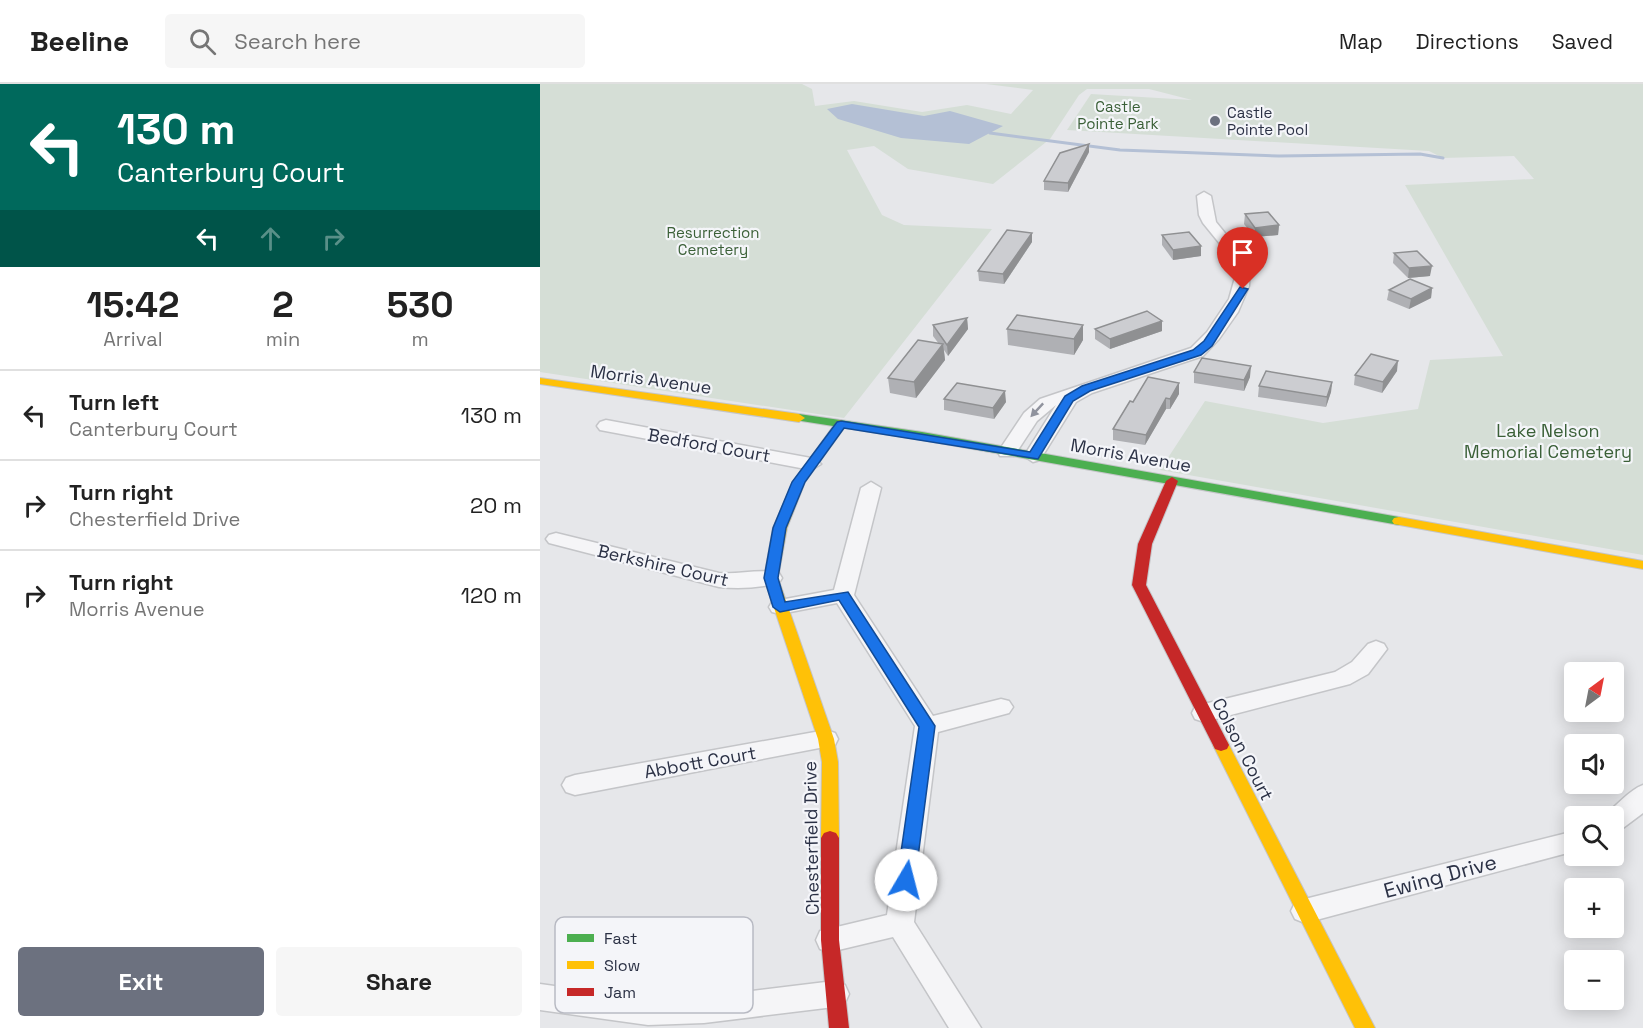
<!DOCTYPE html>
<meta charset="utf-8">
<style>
body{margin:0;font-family:"Space Grotesk",sans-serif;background:#f6f6f6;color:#222;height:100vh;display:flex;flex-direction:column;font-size:22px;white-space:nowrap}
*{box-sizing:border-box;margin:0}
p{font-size:20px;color:#767676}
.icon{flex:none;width:33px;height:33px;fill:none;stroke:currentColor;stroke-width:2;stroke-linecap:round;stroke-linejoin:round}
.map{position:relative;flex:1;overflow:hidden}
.sheet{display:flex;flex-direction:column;background:#fff;width:540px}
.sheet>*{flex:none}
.guide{background:#00695c;color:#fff;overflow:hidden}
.needle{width:39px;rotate:32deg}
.fabs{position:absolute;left:1024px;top:578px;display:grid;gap:12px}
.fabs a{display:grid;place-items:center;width:60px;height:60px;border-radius:6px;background:#fff;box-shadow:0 3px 15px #0003;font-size:30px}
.pin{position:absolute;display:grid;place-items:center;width:51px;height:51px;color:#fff;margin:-62px -26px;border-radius:50% 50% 50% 0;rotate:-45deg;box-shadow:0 0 6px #0007}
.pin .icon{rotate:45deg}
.me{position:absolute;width:66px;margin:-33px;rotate:8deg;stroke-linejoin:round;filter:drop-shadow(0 0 4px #0008)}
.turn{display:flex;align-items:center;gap:21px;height:126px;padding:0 18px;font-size:27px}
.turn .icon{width:78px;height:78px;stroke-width:2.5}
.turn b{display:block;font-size:42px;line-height:51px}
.lanes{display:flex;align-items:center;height:57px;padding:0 18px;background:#0003;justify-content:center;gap:30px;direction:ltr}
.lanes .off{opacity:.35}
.eta{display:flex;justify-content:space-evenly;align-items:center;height:102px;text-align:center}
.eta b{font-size:36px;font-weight:700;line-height:42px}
.primary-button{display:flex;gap:12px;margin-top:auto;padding:12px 18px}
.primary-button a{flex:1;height:69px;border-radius:6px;background:#6c717f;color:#fff;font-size:24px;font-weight:700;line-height:69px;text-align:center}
.primary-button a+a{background:#f6f6f6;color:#222}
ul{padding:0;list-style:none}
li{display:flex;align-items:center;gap:18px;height:90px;padding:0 18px;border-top:2px solid #e0e0e0}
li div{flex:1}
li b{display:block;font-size:22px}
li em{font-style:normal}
header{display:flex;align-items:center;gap:36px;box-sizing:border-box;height:84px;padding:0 30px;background:#fff;border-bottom:2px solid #e0e0e0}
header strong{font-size:28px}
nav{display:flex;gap:33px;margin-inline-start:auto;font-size:21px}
.search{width:420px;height:54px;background:#f6f6f6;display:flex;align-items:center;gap:15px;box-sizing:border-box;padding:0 21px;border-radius:6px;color:#767676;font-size:22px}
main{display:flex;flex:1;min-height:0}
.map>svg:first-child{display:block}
</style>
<header>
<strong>Beeline</strong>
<div class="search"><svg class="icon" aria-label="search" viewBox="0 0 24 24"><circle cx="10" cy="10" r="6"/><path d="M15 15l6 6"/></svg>Search here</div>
<nav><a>Map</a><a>Directions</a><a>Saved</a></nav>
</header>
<main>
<section class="sheet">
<div class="guide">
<div class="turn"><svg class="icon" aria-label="left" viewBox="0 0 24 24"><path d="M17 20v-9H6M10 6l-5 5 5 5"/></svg><div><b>130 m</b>Canterbury Court</div></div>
<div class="lanes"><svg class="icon" aria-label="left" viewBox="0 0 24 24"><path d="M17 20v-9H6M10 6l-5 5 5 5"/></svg><svg class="icon off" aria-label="ahead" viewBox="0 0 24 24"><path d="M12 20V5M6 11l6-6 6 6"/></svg><svg class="icon off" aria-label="right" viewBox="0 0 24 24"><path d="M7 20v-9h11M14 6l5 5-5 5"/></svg></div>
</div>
<div class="eta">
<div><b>15:42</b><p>Arrival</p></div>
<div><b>2</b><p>min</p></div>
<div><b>530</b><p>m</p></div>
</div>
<ul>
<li><svg class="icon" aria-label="left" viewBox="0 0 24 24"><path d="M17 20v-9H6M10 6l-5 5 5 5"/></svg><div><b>Turn left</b><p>Canterbury Court</p></div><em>130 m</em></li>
<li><svg class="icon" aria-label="right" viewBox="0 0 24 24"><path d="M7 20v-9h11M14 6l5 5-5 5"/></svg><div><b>Turn right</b><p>Chesterfield Drive</p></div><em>20 m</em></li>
<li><svg class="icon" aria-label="right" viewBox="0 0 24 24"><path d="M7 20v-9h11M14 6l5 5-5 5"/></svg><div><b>Turn right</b><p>Morris Avenue</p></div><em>120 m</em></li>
</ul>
<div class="primary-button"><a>Exit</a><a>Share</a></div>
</section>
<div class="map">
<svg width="1103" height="944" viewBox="0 0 1103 944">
<rect width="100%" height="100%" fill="#e6e7ea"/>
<path fill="#d5ded6" d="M0,0h262l10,5 3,17 39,-5 68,11 45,-7 44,9 22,-24 -47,-6h657v471l-483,-85 45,-69 118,22 95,-14 12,-49 73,-4 -98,-171 129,-6 -20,-23 -71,2 -14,-7 -362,-21 24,-36 101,6 -43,-11h-62l-8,6 -29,44 -57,45 -85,-15 -34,-23 -27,4 35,65 22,10 88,4 -148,189 -304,-46z"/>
<path fill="#b4c0d5" d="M312,20l72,12 26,-5 53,15 -34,18 -68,-6 -63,-19 -11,-10z"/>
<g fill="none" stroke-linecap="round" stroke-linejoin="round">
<path stroke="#b4c0d5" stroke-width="3" d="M450,49l130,17 159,6 141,-2 23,4"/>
<g stroke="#c4c5c8" stroke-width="3">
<g id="street">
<path d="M664,108l7,4 5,26 34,42 -1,22 -11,26 -19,27 -16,17 -111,37 -16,9 -36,58 -7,2 -9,-6 32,-51 -19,16 -23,35h-14l-2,-4 26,-39 16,-14 151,-51 16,-16 22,-33 7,-25 -7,-19 -26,-32 -4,-8 -2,-19z"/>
<path d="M66,336l205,38 10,6 -10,6 -211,-40 -3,-4 3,-4z"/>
<path d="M331,398l10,6 -27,107 79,121 68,-17 8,2 4,6 -4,6 -71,19 -24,190 67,106h-32l-56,-91 -63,15 -10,-3 -4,-9 4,-9 67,-16 28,-189 -78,-123 -57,11 -8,-2 -3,-5 3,-5 8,-2 54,-10 27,-102z"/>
<path d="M16,449l163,40c19,2 41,-5 60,0l3,5 -3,5c-20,5 -40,6 -60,4l-170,-44 -3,-4 3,-4z"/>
<path d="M836,557l8,3 3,5 -19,25 -18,10 -146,38 -9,-3 -3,-6 3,-6 9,-3 131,-32 17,-10 16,-18z"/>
<path d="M286,646l9,3 3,6 -3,6 -260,50 -9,-3 -4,-7 4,-7 9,-3z"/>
<path d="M1103,701v28l-20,15 -9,3v-15h-10l1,-2c13,-9 24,-24 38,-29z"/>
<path d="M1035,747v20l-270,72 -10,-4 -4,-8 4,-8 10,-4z"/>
<path d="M294,897l11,4 4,9 -4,9 -11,4 -130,16 -56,2 -108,-15v-26l108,15 56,-2z"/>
</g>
</g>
<g stroke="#c4c5c8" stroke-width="2">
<path id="fast" d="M259,330l123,18 477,85 7,4 -7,4 -477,-85 -127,-20 -2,-2z"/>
</g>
<g stroke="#c4c5c8" stroke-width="2">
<g id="slow">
<path d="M0,294l259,36 6,4 -6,4 -259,-38z"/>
<path d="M301,336l6,4 -42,58 -18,46 -9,50 56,161 4,23 1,76 -3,5 -6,2 -6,-2 -3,-5 1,-76 -4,-23 -54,-161 9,-50 20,-46 44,-61z"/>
<path d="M859,433l244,44v8l-249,-45 -2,-3 2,-3z"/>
<path d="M681,655l6,2 2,4 146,283h-20l-142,-283 2,-4z"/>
</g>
</g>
<g stroke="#c4c5c8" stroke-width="2">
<g id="jam">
<path d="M632,393l6,4 -26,63 -6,41 83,160 -2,4 -6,2 -6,-2 -2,-4 -81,-160 6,-41 28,-63z"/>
<path d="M290,747l6,2 3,5v102l10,88h-20l-8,-88v-102l3,-5z"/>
</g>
</g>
<use href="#street" fill="#f5f5f7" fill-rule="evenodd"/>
<use href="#fast" fill="#4caf50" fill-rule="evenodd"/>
<use href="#slow" fill="#ffc107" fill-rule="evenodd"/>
<use href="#jam" fill="#c62828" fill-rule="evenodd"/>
</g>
<g fill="#afb0b4">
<path d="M549,68l-21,40 -24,-2v-9z"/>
<path d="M705,130l34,11 -1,10 -24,2 -10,-13z"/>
<path d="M492,149v9l-28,42 -25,-3 -1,-10z"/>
<path d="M622,151l39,21 -28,4 -11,-15z"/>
<path d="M854,169l36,23 -22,2 -15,-15z"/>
<path d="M892,204l-1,10 -22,11 -22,-9 2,-10z"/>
<path d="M427,234l1,11 -20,27 -4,-6 1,10 -29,38 -26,-5 -2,-15 51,-34 -6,-8v-11z"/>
<path d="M467,245l76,11 -9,15 -66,-10z"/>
<path d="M555,245l67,2 -52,18 -15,-10z"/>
<path d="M857,287l-15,22 -28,-8 1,-10z"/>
<path d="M654,288l56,5 -6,14 -50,-8z"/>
<path d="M792,298l-1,10 -5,15 -68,-10 1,-11z"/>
<path d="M639,299v11l-9,15h-4l-21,36 -32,-5v-11l20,-27z"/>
<path d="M404,315l62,3 -12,17 -50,-9z"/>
</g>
<g fill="#8f9092">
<path d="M549,60v8l-21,40v-9z"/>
<path d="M739,141l-1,10 -24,2 1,-9z"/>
<path d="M492,149v9l-28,42 -1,-10z"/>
<path d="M661,162v10l-28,4v-10z"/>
<path d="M892,182l-2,10 -22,2 1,-10z"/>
<path d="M892,204l-1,10 -22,11 2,-10z"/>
<path d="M427,234l1,11 -20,27 -1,-11z"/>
<path d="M622,237v10l-52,18v-10z"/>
<path d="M543,241v15l-9,15v-16z"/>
<path d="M403,260l2,16 -29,38 -2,-16z"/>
<path d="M858,277l-1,10 -15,22 1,-11z"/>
<path d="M711,282l-1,11 -6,14v-11z"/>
<path d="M792,298l-1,10 -5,15 1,-10z"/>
<path d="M639,299v11l-9,15v-10z"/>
<path d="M465,307l1,11 -12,17 -1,-11z"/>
<path d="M626,314v11l-21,36 1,-10z"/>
</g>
<g fill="#cccdd1" stroke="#8f9092" stroke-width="1.5">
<path d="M549,60l-21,39 -24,-2 16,-28z"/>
<path d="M728,128l11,13 -24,3 -10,-14z"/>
<path d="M467,146l25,3 -29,41 -25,-3z"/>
<path d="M649,148l12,14 -28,4 -11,-15z"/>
<path d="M877,167l15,15 -23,2 -15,-15z"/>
<path d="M870,195l22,9 -21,11 -22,-9z"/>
<path d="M607,227l15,10 -52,18 -15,-10z"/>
<path d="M477,231l66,10 -9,14 -67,-10z"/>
<path d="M427,234l-20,27 -14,-20z"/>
<path d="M378,256l25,4 -29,38 -26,-4z"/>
<path d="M831,270l27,7 -15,21 -28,-7z"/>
<path d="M662,274l49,8 -7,14 -50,-8z"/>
<path d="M726,287l66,11 -5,15 -68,-11z"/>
<path d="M608,293l31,6 -9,16 -4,-1 -20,37 -33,-6 17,-28 3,1z"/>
<path d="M417,299l48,8 -12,17 -49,-9z"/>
</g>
<defs><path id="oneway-solid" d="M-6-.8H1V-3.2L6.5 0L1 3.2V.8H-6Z" transform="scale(1.5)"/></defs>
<use fill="#90939e" href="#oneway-solid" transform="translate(497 326) rotate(133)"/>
<path fill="#1a73e8" stroke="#114b97" stroke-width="1.5" d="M700,203l8,2 -36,57 -11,9 -111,36 -17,10 -35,58 -194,-31 -39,54 -19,46 -8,50 7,24 63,-10 87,134 -20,154 -3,5 -6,2 -6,-2 -3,-5 22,-153 -80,-127 -59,12 -7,-5 -9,-29 9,-50 19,-46 45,-60 4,-1 189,31 35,-56 17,-10 111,-36 11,-9z"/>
<circle fill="#6c717f" stroke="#f4f5f9" stroke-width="2" cx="675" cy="37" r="6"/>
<g text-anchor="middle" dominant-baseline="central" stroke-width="4.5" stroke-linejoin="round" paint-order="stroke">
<g font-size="15" fill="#3b6038" stroke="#f4f5f9">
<text x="578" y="22">Castle<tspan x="578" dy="17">Pointe Park</tspan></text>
<text x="173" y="148">Resurrection<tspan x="173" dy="17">Cemetery</tspan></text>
</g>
<g font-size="15" fill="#2b3145" stroke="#f4f5f9" text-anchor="start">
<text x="687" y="28">Castle<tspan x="687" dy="17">Pointe Pool</tspan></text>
</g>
<g font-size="18" fill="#2b3145" stroke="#f4f5f9">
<text transform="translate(111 295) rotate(8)">Morris Avenue</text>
<text transform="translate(169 361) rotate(10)">Bedford Court</text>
<text transform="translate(591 371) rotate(10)">Morris Avenue</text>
<text transform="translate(123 481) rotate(13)">Berkshire Court</text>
<text transform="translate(703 665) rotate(63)">Colson Court</text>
<text transform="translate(160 678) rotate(-10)">Abbott Court</text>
<text transform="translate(271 754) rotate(-91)">Chesterfield Drive</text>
</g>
<g font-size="18" fill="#3b6038" stroke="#f4f5f9">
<text x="1008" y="346">Lake Nelson<tspan x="1008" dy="21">Memorial Cemetery</tspan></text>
</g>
<g font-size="21" fill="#2b3145" stroke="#f4f5f9">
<text transform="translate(900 792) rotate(-15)">Ewing Drive</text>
</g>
</g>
<rect x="15" y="833" width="198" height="96" rx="9" fill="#f4f5f9" stroke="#b8bac3" stroke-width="1.5"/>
<rect x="27" y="850" width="27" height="8" fill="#4caf50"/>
<rect x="27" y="877" width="27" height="8" fill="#ffc107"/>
<rect x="27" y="904" width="27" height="8" fill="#c62828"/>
<g font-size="16" fill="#2b3145">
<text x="64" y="860">Fast</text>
<text x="64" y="887">Slow</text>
<text x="64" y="914">Jam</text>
</g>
</svg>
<div class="fabs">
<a><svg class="needle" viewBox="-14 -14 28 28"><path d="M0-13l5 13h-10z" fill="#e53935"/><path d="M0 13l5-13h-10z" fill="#767676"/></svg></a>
<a><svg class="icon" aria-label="sound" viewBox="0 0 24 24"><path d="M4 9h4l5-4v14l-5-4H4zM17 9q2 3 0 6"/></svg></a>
<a><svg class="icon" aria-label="search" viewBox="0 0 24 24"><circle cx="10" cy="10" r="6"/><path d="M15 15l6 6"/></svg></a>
<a>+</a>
<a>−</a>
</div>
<div class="pin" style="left:703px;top:205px;background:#d93025"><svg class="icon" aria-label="arrive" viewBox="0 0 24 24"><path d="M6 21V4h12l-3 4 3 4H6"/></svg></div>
<svg class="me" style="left:366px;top:796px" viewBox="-20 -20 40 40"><circle r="19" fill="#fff"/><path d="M0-13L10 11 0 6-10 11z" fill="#1a73e8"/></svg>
</div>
</main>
